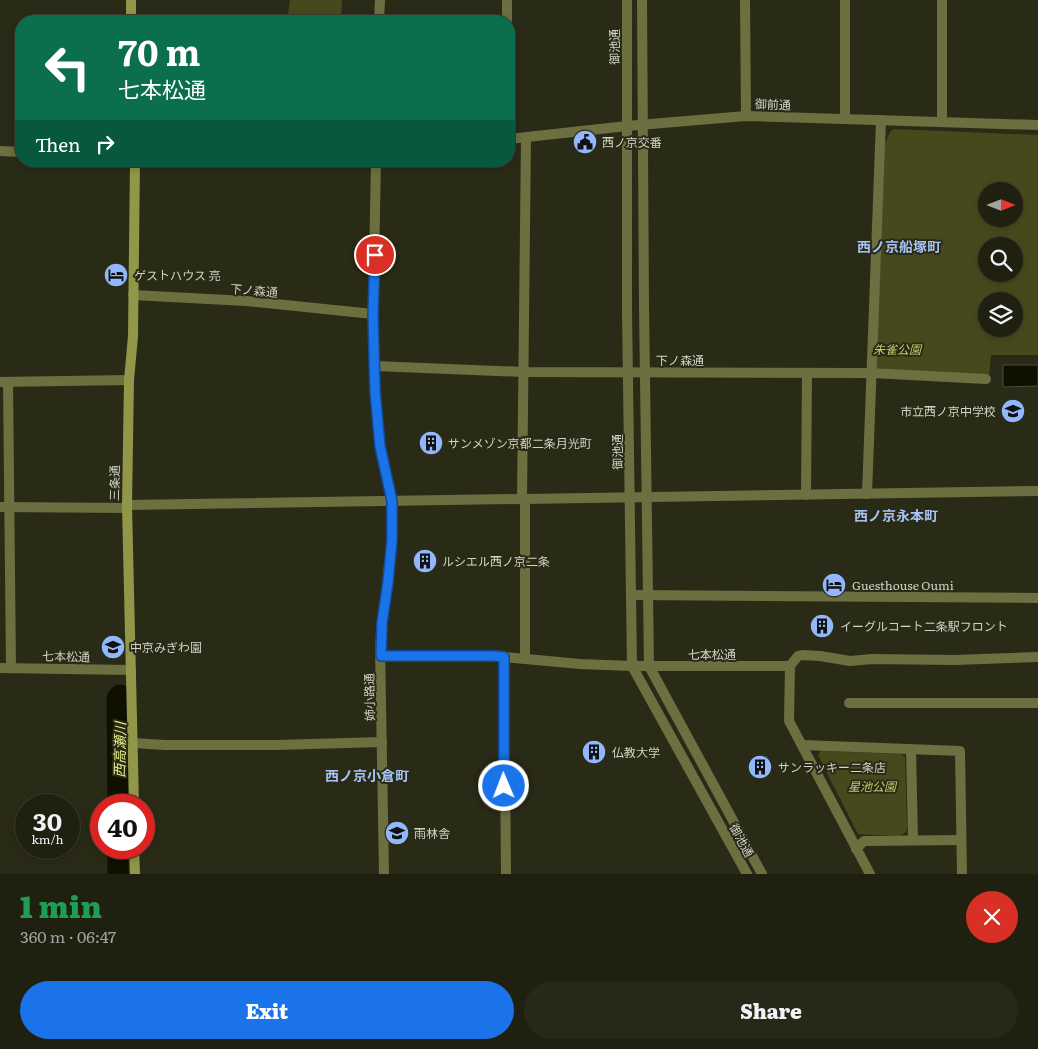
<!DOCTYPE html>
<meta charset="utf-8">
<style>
body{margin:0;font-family:Literata,"Noto Sans JP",serif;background:#282819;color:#f1f3f6;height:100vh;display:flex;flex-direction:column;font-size:19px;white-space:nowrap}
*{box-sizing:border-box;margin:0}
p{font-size:16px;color:#a2a39f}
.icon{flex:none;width:28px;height:28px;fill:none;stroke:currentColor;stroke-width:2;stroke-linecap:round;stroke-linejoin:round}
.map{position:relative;height:874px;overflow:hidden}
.sheet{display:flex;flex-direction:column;background:#202010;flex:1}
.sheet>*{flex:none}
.guide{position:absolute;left:15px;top:15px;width:500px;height:152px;border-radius:20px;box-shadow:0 2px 8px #0003,0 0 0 1px #3d3e30;background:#0b6e4f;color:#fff;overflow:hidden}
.needle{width:32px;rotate:90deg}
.controls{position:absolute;left:978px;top:182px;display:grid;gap:10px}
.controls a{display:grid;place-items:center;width:45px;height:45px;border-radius:50%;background:#202010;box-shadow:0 2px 8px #0003,0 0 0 1px #3d3e30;font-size:25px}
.speed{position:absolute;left:15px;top:794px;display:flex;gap:10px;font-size:25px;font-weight:700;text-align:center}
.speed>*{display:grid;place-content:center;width:65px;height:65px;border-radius:50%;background:#202010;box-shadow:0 2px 8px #0003,0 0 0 1px #3d3e30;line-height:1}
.speed small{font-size:12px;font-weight:400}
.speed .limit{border:8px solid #d22;background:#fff;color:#111}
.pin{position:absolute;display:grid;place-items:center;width:42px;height:42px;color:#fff;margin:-21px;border:2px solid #fff;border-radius:50%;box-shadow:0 1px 5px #0007}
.me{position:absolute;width:55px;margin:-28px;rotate:359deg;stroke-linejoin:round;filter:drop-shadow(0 0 4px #0008)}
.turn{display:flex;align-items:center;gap:18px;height:105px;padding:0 20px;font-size:22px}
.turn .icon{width:65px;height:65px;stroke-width:2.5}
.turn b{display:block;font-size:35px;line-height:42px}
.then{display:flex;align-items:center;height:48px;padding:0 20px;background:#0003;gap:10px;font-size:19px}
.round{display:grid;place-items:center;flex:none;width:52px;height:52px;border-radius:26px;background:#282819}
.overview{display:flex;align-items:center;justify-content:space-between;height:85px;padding:0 20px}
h1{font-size:30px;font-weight:800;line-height:38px;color:#1e9e55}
.action{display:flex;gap:10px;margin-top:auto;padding:10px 20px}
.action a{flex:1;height:58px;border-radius:30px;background:#1a73e8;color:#fff;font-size:20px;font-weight:800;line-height:58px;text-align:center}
.action a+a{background:#282819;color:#f1f3f6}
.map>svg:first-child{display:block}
</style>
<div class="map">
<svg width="1038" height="874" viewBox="0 0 1038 874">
<rect width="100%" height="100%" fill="#2a2b16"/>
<g fill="#47491d" fill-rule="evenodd">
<path d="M290,0h52l-1,21h-54z"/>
<path d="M894,129l144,6v220h-47l-2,21 -113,-8 9,-224 5,-12zM986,191h28v28h-28zM986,246h28v28h-28zM986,301h28v28h-28z"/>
<path d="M821,751l79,3 5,3 2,72 -2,4 -5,3 -42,-2 -40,-79z"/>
</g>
<path fill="#0f1000" stroke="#494a3b" d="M1003,365h35v21l-35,1z"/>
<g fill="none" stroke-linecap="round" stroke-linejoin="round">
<g stroke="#0f1000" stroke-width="21">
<path d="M118,805l-1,-107 3,-3"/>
<path d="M118,848v26"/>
</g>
<g stroke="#6c6f40" stroke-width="10">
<path d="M745,0l1,116"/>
<path d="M942,0v122"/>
<path d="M379,21l1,-21"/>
<path d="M507,21v-21"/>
<path d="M845,119v-119"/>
<path d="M509,139l118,-13"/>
<path d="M376,161l-3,153 1,57 6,75 12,55v39l-12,106 4,228"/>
<path d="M135,163l32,-2"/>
<path d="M133,295l113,6 127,13"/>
<path d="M374,366l150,6 348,1 114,6"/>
<path d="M0,382l129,-2"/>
<path d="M8,382l3,286"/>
<path d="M867,494l14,-374"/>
<path d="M806,495l1,-122"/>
<path d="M522,499l4,-361"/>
<path d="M127,505l911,-14"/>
<path d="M0,507l127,1"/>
<path d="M632,595l406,3"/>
<path d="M381,656l112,-1 11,2"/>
<path d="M525,659v-160"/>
<path d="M0,668l131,2"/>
<path d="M849,703h189"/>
<path d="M133,743l32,2h111l106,-3"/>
<path d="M802,745l158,6 2,123"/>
<path d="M911,750l2,90"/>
<path d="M856,849l8,-8 97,-1"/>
<path d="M870,874l-81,-153 1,-55 8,-10 4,-1 18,1 30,5 22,-2 83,1 83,-3"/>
</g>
<g stroke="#6c6f40" stroke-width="10">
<path d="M627,0v311l5,355 115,208"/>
<path d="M642,0l2,306 5,360 113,208"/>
<path d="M627,126l119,-10 292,9"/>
<path d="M0,151l21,1"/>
<path d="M506,874l-2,-217 76,7 52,2h158"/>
</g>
<g stroke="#929648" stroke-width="10">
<path d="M131,21v-21"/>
<path d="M134,805l-7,-300 2,-125 4,-44 2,-175"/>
<path d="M134,848l1,26"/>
</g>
</g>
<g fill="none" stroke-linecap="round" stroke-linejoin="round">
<g stroke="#114b97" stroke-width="12">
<path id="route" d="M375,255l-2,59 2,77 5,55 12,55v39l-4,42 -6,41 -1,33h112l11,1v129"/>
</g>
<use href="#route" stroke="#1a73e8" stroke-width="9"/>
</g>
<defs>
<g id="civic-disc" transform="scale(1.25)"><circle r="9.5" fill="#91b8fd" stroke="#2a2b16"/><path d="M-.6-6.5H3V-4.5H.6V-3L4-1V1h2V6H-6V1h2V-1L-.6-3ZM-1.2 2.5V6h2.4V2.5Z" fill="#111"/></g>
<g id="hotel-disc" transform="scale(1.25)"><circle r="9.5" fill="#91b8fd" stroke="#2a2b16"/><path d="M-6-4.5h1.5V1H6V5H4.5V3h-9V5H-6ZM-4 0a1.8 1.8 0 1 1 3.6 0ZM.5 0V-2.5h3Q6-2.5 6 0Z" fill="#111"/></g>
<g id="school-disc" transform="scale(1.25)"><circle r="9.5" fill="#91b8fd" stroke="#2a2b16"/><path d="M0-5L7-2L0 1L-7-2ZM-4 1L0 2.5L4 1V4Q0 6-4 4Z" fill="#111"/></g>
<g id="building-disc" transform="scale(1.25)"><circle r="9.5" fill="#91b8fd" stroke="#2a2b16"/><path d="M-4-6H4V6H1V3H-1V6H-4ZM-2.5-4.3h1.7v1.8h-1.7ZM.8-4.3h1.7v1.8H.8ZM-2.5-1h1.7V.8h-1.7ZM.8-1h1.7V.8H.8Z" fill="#111"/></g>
</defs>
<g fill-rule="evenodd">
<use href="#civic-disc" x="585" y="142"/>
<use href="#hotel-disc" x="116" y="275"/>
<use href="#school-disc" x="1013" y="411"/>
<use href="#building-disc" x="431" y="443"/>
<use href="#building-disc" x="425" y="561"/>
<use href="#hotel-disc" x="834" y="585"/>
<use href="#building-disc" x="822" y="626"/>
<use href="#school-disc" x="113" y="647"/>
<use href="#building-disc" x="594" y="752"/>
<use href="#building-disc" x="760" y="767"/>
<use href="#school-disc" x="397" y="833"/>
</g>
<g text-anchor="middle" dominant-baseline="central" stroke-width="4" stroke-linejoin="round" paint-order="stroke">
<g font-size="12" fill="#d1d3c6" stroke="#2a2b16">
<text transform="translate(614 47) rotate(-90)">御池通</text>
<text transform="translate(773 104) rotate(2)">御前通</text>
<text transform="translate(254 290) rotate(5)">下ノ森通</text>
<text x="680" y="360">下ノ森通</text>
<text transform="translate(617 452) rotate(-90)">御池通</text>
<text transform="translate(114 483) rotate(-89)">三条通</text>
<text x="712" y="654">七本松通</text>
<text transform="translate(66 656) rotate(1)">七本松通</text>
<text transform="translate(369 697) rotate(-91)">姉小路通</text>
<text transform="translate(742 840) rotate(61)">御池通</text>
</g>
<g font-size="12" fill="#d1d3c6" stroke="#2a2b16" text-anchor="start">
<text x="602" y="142">西ノ京交番</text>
<text x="134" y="275">ゲストハウス 亮</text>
<text x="996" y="411" text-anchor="end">市立西ノ京中学校</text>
<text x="448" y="443">サンメゾン京都二条月光町</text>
<text x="442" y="561">ルシエル西ノ京二条</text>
<text x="852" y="585">Guesthouse Oumi</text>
<text x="840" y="626">イーグルコート二条駅フロント</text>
<text x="130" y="647">中京みぎわ園</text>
<text x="612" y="752">仏教大学</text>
<text x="778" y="767">サンラッキー二条店</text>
<text x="414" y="833">雨林舎</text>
</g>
<g font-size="12" font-style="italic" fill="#c7cc6c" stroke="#2a2b16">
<text x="897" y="349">朱雀公園</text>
<text x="872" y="786">星池公園</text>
</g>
<g font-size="14" font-weight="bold" fill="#a6c3f7" stroke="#2a2b16">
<text x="899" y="246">西ノ京船塚町</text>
<text x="896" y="515">西ノ京永本町</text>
<text x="367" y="775">西ノ京小倉町</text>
</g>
<g font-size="14" font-style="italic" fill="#e3e988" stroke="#2a2b16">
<text transform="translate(119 750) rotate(-89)">西高瀬川</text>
</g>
</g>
</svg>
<div class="controls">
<a><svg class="needle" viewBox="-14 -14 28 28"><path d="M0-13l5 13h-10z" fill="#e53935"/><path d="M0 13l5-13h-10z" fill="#a2a39f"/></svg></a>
<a><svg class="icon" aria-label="search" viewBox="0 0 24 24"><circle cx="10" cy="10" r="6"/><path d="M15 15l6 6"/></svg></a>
<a><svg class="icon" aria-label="layers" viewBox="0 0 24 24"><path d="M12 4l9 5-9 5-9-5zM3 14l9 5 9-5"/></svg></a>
</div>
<div class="speed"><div>30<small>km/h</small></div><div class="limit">40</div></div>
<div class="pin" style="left:375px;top:255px;background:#d93025"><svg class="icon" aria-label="arrive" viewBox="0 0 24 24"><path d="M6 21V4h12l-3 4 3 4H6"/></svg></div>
<svg class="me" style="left:504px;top:786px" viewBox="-20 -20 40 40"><circle r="17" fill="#1a73e8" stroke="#fff" stroke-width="3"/><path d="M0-11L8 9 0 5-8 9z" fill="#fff"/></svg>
<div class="guide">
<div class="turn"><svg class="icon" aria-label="left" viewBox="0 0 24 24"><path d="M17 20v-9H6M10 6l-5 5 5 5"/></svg><div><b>70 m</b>七本松通</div></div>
<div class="then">Then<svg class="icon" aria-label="right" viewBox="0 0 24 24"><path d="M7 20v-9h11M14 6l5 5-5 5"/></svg></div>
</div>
</div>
<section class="sheet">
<div class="overview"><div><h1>1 min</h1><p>360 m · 06:47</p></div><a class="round" style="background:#d93025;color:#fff"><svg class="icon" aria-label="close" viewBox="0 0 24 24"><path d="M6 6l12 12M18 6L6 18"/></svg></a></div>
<div class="action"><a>Exit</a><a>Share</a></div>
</section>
